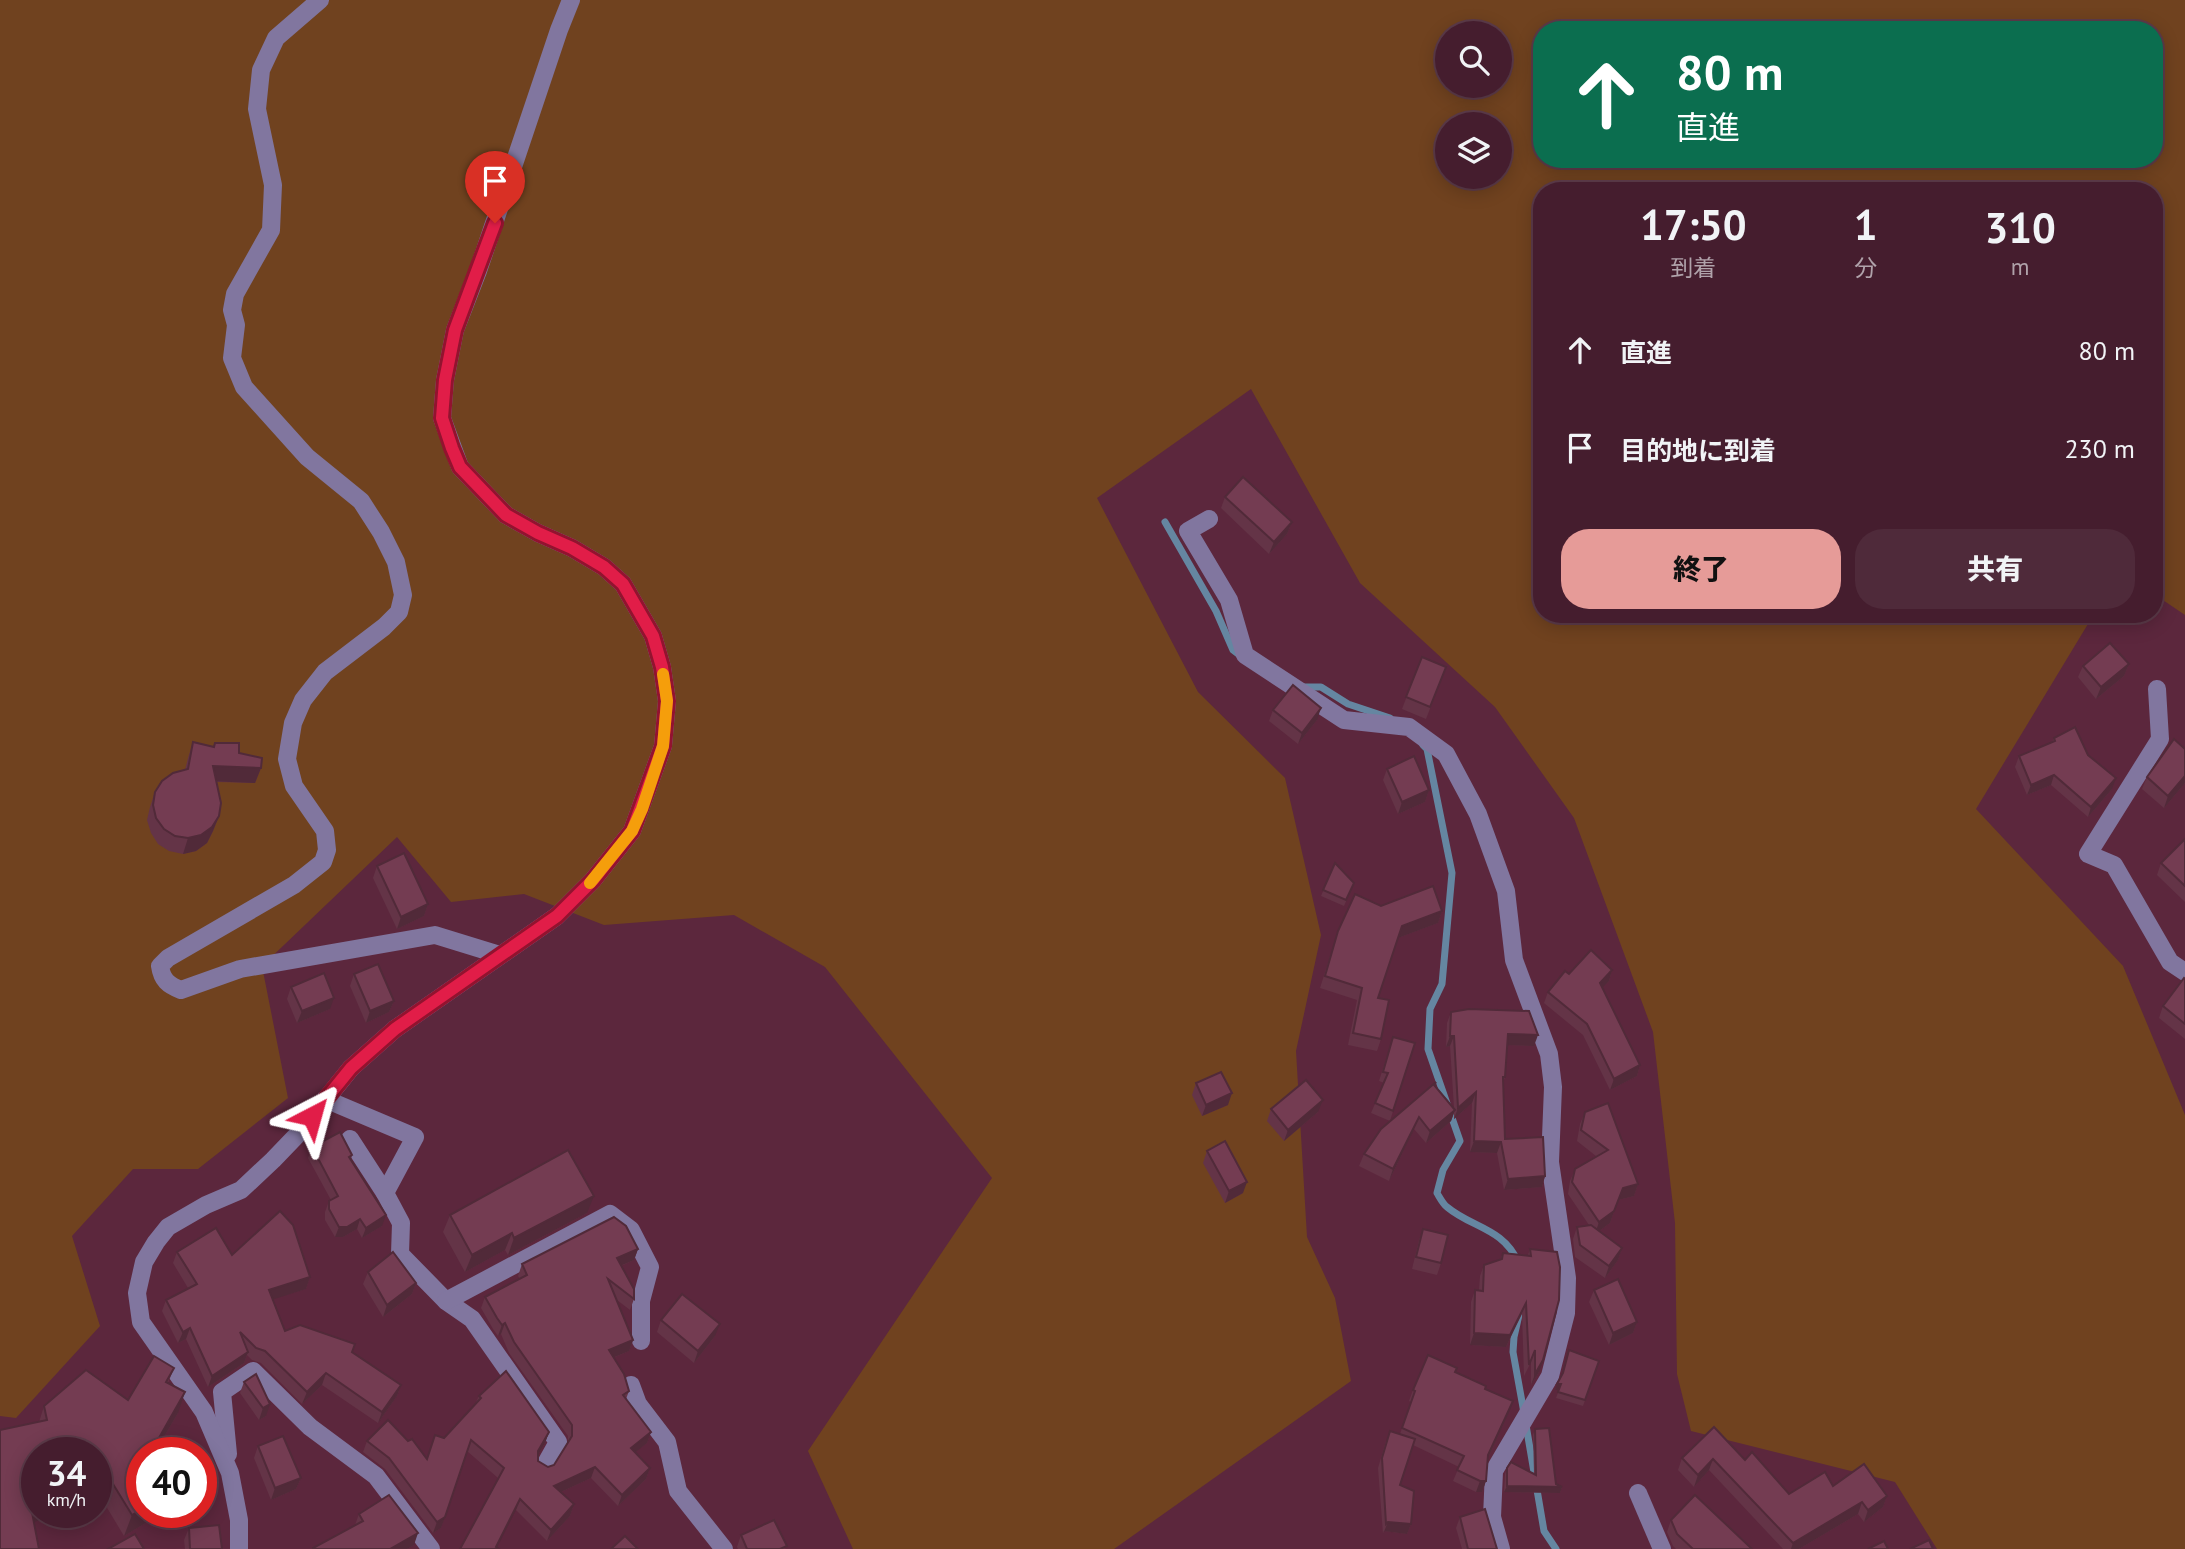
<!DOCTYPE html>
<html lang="ja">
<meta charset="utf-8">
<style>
body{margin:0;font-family:"PT Sans","Noto Sans JP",sans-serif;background:#4f2a3a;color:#f1f3f6;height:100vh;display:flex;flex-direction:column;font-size:26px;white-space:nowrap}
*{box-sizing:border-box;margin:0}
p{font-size:23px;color:#b0a2aa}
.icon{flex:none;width:38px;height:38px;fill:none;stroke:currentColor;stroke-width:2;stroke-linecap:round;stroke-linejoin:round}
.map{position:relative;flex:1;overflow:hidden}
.details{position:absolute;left:1533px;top:182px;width:630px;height:441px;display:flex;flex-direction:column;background:#451d2e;border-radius:28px;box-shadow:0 4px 18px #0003,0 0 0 2px #5d3b4a}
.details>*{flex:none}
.guide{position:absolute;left:1533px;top:21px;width:630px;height:147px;border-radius:28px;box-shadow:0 4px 18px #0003,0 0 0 2px #5d3b4a;background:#0b6e4f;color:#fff;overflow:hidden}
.fabs{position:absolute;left:1435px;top:21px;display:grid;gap:14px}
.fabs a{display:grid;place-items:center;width:77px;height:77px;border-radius:50%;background:#451d2e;box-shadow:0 4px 18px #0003,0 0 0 2px #5d3b4a;font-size:35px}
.speed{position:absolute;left:21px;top:1437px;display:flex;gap:14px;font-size:35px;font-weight:700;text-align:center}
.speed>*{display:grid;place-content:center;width:91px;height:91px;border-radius:50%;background:#451d2e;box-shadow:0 4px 18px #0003,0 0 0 2px #5d3b4a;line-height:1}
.speed small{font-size:18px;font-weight:400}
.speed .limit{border:10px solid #d22;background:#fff;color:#111}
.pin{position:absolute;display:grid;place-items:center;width:60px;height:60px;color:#fff;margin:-72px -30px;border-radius:50% 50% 50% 0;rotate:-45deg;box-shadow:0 0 7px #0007}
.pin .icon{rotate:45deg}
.me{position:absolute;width:77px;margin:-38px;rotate:39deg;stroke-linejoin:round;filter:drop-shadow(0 0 5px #0008)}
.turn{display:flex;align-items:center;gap:24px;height:147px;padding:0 28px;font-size:32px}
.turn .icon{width:91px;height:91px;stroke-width:2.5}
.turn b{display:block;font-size:49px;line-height:60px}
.eta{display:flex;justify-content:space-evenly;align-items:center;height:119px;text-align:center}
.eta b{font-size:42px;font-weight:800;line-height:49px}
.action{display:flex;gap:14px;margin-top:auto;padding:14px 28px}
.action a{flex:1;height:80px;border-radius:28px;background:#e69b98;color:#111;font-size:28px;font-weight:800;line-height:80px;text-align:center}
.action a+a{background:#4f2a3a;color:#f1f3f6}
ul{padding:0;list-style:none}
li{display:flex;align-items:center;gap:21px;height:98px;padding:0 28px}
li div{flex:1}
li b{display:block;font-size:26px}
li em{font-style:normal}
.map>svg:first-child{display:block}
</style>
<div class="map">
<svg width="2185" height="1549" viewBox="0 0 2185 1549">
<rect width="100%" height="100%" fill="#5c273d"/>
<path fill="#70421f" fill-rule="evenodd" d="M0,0h2185v615l-31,-21v-403h-612v423h552l-118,195 147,157 62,149v434h-248l-42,-67 -204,-51 -14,-57 -2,-151 -22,-191 -79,-214 -79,-111 -135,-124 -109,-194 -154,109 101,194 87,86 36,157 -25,116 11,186 28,61 16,83 -237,168h-261l-45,-98 184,-273 -167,-211 -91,-52 -130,10 -80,-31 -73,8 -54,-65 -135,129 26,132 -90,71h-65l-61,67 28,90 -84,92 -16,-2zM1542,30h612v129h-612zM1447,33h53v53h-53zM1447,124h53v53h-53z"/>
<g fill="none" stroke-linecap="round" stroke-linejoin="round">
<g stroke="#6586a1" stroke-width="7">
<path d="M1165,522l51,89 17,39 9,7"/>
<path d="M1300,687h21l27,17 42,14"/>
<path d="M1423,745l4,4 25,124 -10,111 -12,25 -2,40 32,92 -17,29 -6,23c3,5 6,11 10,14 25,21 56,21 71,55"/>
<path d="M1519,1315l-5,22 -1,15 11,61"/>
<path d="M1526,1425l18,106 12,18"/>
</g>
<g stroke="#81769f" stroke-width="18">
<path d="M320,0l-44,38 -15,32 -4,39 16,76 -2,45 -36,64 -3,16 4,15 -4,33 12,29 63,70 54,44 20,31 15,30 7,33 -4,17 -15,15 -59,45 -22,28 -10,23 -6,36 7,27 31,45 2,19 -4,12 -29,23 -126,73 -8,8c2,14 8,19 21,24l59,-21 195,-34 65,20"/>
<path d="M1209,519l-21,12 41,69 16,55 99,65 65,7 37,27 32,60 28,77 8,69 35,94 4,33 -3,75 17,116 -1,35 -16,63 -56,95 -2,46 9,32"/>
<path d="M2157,689l3,50 -72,115 26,11 56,97 15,10"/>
<path d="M325,1099l90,38 -30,56 16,30 -1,31 46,47 26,18 86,123 -14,25"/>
<path d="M350,1139l35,54"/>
<path d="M446,1301l164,-87 21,16 19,37 -9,34v40"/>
<path d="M631,1385l7,19 29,38 11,49 46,58"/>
<path d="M228,1454l-6,-62 31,-21 57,56 66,49 55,73"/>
<path d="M1638,1493l24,56"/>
<path d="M239,1549v-29l-9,-47 -26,-61 -63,-90 -4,-29 7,-31 12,-20 12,-15 38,-22 35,-15 32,-30 25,-26 53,-66 44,-39 162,-113 36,-36 39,-49 31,-85 4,-45 -5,-34 -9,-31 -30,-52 -19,-17 -32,-19 -34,-15 -32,-18 -46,-48 -18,-49 3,-38 10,-50 23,-59 81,-241 12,-30"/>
</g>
</g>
<g fill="#643447">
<path d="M1225,497l67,25 -5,12 -18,20 -48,-46z"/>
<path d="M1422,657l24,10 -20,52 -24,-10z"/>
<path d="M2129,664l-5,12 -28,23 -18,-22 5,-11z"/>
<path d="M1273,710l44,10 -19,24 -29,-23z"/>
<path d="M2054,738l34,17 24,34 -24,28 -37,-32 -24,10 -12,-28 4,-11 33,-14z"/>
<path d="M193,742l20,5 2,-4 24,10 22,15 -6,15 -38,-1 2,34 -6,15 -6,12 -11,8 -13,3 -14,-3 -11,-7 -7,-11 -4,-13 3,-13 5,-15 30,-22 3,-12z"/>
<path d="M1387,769l42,21 -4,12 -27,12 -15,-34z"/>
<path d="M2147,777l38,6 -21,25 -22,-19z"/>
<path d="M2185,839v63l-28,-27 4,-12z"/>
<path d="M1335,863l19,20 -10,23 -23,-10z"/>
<path d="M377,866l51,38 -4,12 -27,13 -24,-51z"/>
<path d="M1381,906l61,5 -4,12 -40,15 -20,60 3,41 -4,12 -29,-6 9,-45 -37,-12 18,-57z"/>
<path d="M1612,970l-3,11 -7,6 38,78 -3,11 -27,14 -27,-55 -39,-32 4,-11 21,-18z"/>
<path d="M354,974l40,27 -5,11 -23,11 -16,-37z"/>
<path d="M2185,979v60l-26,-21 4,-12z"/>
<path d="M291,987l39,22 -33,14 -10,-24z"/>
<path d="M1451,1012l83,34 -27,-1 -2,32 -2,6 2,56 40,37 -3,11 -38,3 -7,-37 -27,-1 2,-49 -18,16v-6l-3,8 -25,22 -12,-14 -25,52 -30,-15 5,-12 71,-69 19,23 -4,-62 -4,1 1,-24z"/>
<path d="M1393,1037v74l-3,10 -19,-8 13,-30 -5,-2z"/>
<path d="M1196,1083l32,22 -26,11 -10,-21z"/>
<path d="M1271,1109l47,3 -34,29 -17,-20z"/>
<path d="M1585,1112l53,72 -4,12 -16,4 -8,23 -11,8 23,17 -4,12 -13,18 -30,-21 -2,-18 4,-12 12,-2 -21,-31 2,-13 5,-12 21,-13 -19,-15 3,-17z"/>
<path d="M312,1147l40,8 -1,4 31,67 -20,12 -5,-9 -14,8h-8l-10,-17v-8l4,-11 2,-1 -23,-42z"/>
<path d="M1207,1151l36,42 -18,10 -22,-40z"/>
<path d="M587,1213l-79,42 -3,-5 -40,22 -22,-40 7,-17z"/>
<path d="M1423,1229l18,34 -4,12 -25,-6 7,-29z"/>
<path d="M638,1249l-4,11 -13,6 13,33 -4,11 -13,-10 16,40 -4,11 -16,7 16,33 -3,8 25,33 -4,11 -12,9 15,16 -4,11 -28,27 -27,-28 -30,14 13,12 -4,12 -23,25 -31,-31 -56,39 38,-71 -31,-27 -26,77 -8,5 -48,-64 -22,-17 4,-11 60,18 17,-21 31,-34 4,-8 70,36 -4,11 -7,12v6l10,6 6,-2 14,-22v-7l-59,-83 -8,-19 -3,2 -5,-7 -12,-21 4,-11 35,-18 -2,-3 4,-12z"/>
<path d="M1530,1249l9,123 -8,13v-23l-7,14 -2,-62 -16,33 -36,-2 1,-43 4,-12h4l1,-14 4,-11 16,-5 3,-7 25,2z"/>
<path d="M177,1252l55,3 78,22 -4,12 -34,10 13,32 67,21 49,33 -4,11 -19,27 -56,-38 -20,19 -41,-41 -9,-3 -5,-5 -3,8 -36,24 -22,-48 -8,4 -16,-32 4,-11 22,-12 -15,-25z"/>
<path d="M368,1272l48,11 -4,11 -29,23 -20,-33z"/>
<path d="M1594,1290l43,32 -4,11 -24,12 -20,-43z"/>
<path d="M661,1320l54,16 -21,27 -37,-31z"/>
<path d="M1569,1350l30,11 -16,45 -27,-8 3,-8h-4l7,-15z"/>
<path d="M174,1368l-6,15 10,30 -23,39h-13v60h22l-40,24 -27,-45 -1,1v-40l-59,60h18l-21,10 -34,27 44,-143 84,-6z"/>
<path d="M1455,1372l30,17 24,23 -21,46 -2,23 -4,11h-6l-23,-11 6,-14 -46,-22 -13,40 11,39 -4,10 -23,-3 -1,3 -5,-66 8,-27 14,-7 11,-32 -2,-1 4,-11z"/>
<path d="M256,1374l10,42 -7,4 -19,-27 4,-11z"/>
<path d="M1535,1429l21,55 6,3 -2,6 -56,-1 1,-18 2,-6 27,5 -1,-38z"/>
<path d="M258,1446l43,32 -5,11 -25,11 -17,-42z"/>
<path d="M1682,1458l63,2 44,34 44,-8 54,10 -4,11 -19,15 -6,-8 -59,35h-16l-74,-79 -15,17 -16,-17z"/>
<path d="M359,1514l55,31 -7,4h-95l43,-24z"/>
<path d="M1460,1517l37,32h-35l-6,-21z"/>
<path d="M1671,1520l81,29h-76l-3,-3 -6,-14z"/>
<path d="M189,1528l33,21h-37l-1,-9z"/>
<path d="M741,1535l45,14h-48l-1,-2z"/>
</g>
<g fill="#512a39">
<path d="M1292,522l-5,12 -18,20 5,-12z"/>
<path d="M2129,664l-5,12 -28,23 5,-12z"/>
<path d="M1321,708l-4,12 -19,24 4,-11z"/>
<path d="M213,766l48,2 -6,15 -47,-2z"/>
<path d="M2054,775l-3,10 -24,10 4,-10z"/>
<path d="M2185,776v7l-21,25 4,-12z"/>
<path d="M2116,778l-4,11 -24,28 3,-10z"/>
<path d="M1429,790l-4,12 -27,12 4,-12z"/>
<path d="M219,816l-6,15 -6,12 -11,8 -13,3 5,-16z"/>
<path d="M428,904l-4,12 -27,13 4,-12z"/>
<path d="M1442,911l-4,12 -40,15 4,-12z"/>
<path d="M1612,970l-3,11 -13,13 4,-11z"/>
<path d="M334,998l-4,11 -33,14 5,-12z"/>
<path d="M394,1001l-5,11 -23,11 4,-12z"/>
<path d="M1508,1034l30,1 -4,11 -30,-1z"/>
<path d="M1450,1036h4l-4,10 -4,1z"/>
<path d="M1640,1065l-3,11 -27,14 4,-11z"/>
<path d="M1476,1092l-4,11 -18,16 4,-11z"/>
<path d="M1232,1093l-4,12 -26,11 4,-11z"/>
<path d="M1323,1100l-5,12 -34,29 4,-11z"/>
<path d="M1455,1110l-4,11 -25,22 4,-12z"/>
<path d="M1419,1117l-5,12 -25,52 4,-12z"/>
<path d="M1474,1141l27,1 -4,11 -27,-1z"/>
<path d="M1545,1176l-3,11 -38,3 4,-11z"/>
<path d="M1247,1182l-4,11 -18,10 4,-12z"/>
<path d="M1638,1184l-4,12 -16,4 -8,23 -15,11 4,-12 24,-34z"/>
<path d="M594,1196l-7,17 -79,42 6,-17z"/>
<path d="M386,1215l-4,11 -20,12 4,-10z"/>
<path d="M360,1219l-3,10 -14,8h-8l4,-10z"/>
<path d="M512,1233l-7,17 -40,22 7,-17z"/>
<path d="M1622,1248l-4,12 -13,18 4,-12z"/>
<path d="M638,1249l-4,11 -21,9 4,-11z"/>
<path d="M310,1277l-4,12 -41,13 4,-12z"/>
<path d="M416,1283l-4,11 -29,23 4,-12z"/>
<path d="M1526,1303l-20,44 -36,-2 4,-12z"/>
<path d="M1637,1322l-4,11 -24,12 4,-12z"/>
<path d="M505,1323l-4,11 -3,2 4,-11z"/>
<path d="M720,1324l-5,12 -21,27 4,-12z"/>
<path d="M190,1328l-4,11 -8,4 5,-11z"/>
<path d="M633,1340l-4,11 -24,10 4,-11z"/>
<path d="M248,1352l-4,11 -36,24 4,-11z"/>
<path d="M1543,1360l-4,12 -8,13 4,-11z"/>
<path d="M326,1373l-4,12 -20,19 5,-12z"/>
<path d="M1557,1384h4l-2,6h-4z"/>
<path d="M401,1385l-4,11 -19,27 4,-11z"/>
<path d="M185,1392l-7,21 -23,39h-4z"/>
<path d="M1513,1401l-4,11 -25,54 4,-11z"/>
<path d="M270,1404l-4,12 -7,4 4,-12z"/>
<path d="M549,1432l-4,11 -11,19 4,-11z"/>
<path d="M651,1432l-4,11 -20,16 4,-11z"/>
<path d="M1713,1459l-4,11 -15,17 4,-12z"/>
<path d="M595,1467l-4,11 -41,19 4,-11z"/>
<path d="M650,1468l-4,11 -28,27 4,-11z"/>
<path d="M105,1471l-8,20 -1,1v-17z"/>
<path d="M301,1478l-5,11 -25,11 4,-12z"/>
<path d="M1480,1481h6l-4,11h-6z"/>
<path d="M1507,1486l55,1 -2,6 -56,-1z"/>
<path d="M1887,1496l-4,11 -19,15 4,-12z"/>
<path d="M520,1499l-4,11 -20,39h-1z"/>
<path d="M1862,1502l-4,12 -59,35h-8l2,-6z"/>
<path d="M37,1504v8h18l-32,16 8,-21z"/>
<path d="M574,1504l-4,12 -23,25 4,-11z"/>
<path d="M142,1509v3h22l-40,24 8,-21z"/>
<path d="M445,1517l-4,11 -8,5 4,-11z"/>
<path d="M1388,1522l23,2 -4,10 -23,-3 -1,3z"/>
<path d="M418,1533l-4,12 -7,4h-17z"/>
</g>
<g fill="#743c52" stroke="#512a39" stroke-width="2">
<path d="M1243,477l49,45 -18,20 -49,-45z"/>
<path d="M2110,643l19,21 -28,23 -18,-21z"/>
<path d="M1422,657l24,10 -16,40 -24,-10z"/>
<path d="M1293,685l28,23 -19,25 -29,-23z"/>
<path d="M2075,727l13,28 28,23 -25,29 -37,-32 -23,10 -12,-29 36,-15 -1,-3z"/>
<path d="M2174,739l11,10v27l-17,20 -21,-19z"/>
<path d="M193,742l21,5 1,-4h24v10l23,5 -1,10 -48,-2 8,37 -2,13 -7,11 -11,8 -13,3 -13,-2 -11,-7 -8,-11 -3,-13 2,-13 7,-11 11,-8 15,-4z"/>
<path d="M1414,756l15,34 -27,12 -15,-33z"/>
<path d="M2185,839v47l-24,-23z"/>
<path d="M404,853l24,51 -27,13 -24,-51z"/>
<path d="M1335,863l19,20 -8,17 -23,-10z"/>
<path d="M1433,886l9,25 -40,15 -24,72 11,2 -8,39 -28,-6 9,-45 -37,-12 13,-45 17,-37 26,12z"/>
<path d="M1591,950l21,20 -12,13 40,82 -26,14 -27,-55 -39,-32 17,-21 4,3z"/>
<path d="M378,964l16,37 -24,10 -16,-37z"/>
<path d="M324,973l10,25 -32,13 -11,-24z"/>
<path d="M2184,978l1,1v45l-22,-18z"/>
<path d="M1469,1009l60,2 9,24 -30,-1 -3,43h-2l2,62 38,-2 2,39 -37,3 -7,-37 -27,-1 2,-49 -18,16 -4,-72h-4l1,-24z"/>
<path d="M1393,1037l22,6 -22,68 -18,-8 13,-30 -5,-1z"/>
<path d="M1221,1072l11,21 -26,12 -10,-22z"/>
<path d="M1306,1080l17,20 -35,30 -17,-21z"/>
<path d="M1436,1082l-2,3 21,25 -25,21 -11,-14 -26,52 -29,-15 17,-25z"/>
<path d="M1608,1103l30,81 -15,4 -9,23 -15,11 -27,-40 3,-13 33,-19 -27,-20 4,-18z"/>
<path d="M340,1132l12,23 -3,2 37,58 -20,13 -6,-9 -13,8h-8l-10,-18v-8l9,-5 -26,-49z"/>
<path d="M1225,1141l22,41 -18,9 -22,-40z"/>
<path d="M568,1150l26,46 -80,42 -2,-5 -40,22 -22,-40z"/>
<path d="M280,1211l13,14 17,52 -41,13 16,41 15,-6 55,19 -3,8 49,33 -19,27 -56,-39 -19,19 -42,-41 -9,-3 -16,-16 8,20 -36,24 -22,-48 -7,4 -17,-32 31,-16 -20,-32 39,-24 16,27z"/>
<path d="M614,1217l12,9 12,23 -21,9 17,31v10l-26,-20 25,61 -24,10 15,24 5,17 -6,4 28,37 -20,16 19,20 -28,27 -27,-28 -41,19 20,18 -23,26 -31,-31 -24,48 3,2h-39l44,-81 -33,-28 -26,77 -8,5 -48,-64 -22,-17 21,-21 20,21 4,-2 15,20 8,-24 9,3 37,-40 -2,-2 27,-25 43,61 -11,19v10l10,6 6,-2 18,-29v-11l-58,-83 -9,-19 -3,2 -5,-7 -12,-21 42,-22 -5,-11z"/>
<path d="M1591,1225l31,23 -13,18 -29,-21 -3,-18z"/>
<path d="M1423,1229l25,6 -7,28 -25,-6z"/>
<path d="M1530,1249l27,3 3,15 -1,33 -16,60 -8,14v-24l-6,15 -3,-62 -16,32 -36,-2 1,-43 8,1 1,-26 18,-6 1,-6 28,3z"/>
<path d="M393,1252l23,31 -29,22 -19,-33z"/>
<path d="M1618,1279l19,43 -24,11 -19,-43z"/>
<path d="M682,1294l38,30 -22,27 -37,-31z"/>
<path d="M1569,1350l30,11 -14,39 -27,-8 3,-8h-4l6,-11z"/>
<path d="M1428,1355l29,13 -2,4 31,14 -1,3 28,12 -25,54 -2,26h-6l-23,-11 7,-14 -62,-28 13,-37 -2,-1z"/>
<path d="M154,1356l20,12 -8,14 19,10 -34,60h-9v18l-6,10 6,-4v33l-10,6 -27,-44 -9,4v-23h-59v52l-6,3 8,42h-39v-119l47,-10 -3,-14 42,-36 42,30z"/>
<path d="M256,1374l14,30 -7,4 -19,-26z"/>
<path d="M1714,1427l31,33 7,-8 37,42 36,-22 8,14 31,-22 23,32 -19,14 -6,-8 -69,41 -80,-84 -15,16 -16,-17z"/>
<path d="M1549,1428l7,56 6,3 -55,-1v-18l4,-6 25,13 -1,-46z"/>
<path d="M1390,1431l25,8 -15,46 14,6 -3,33 -23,-2 -2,2 -4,-66z"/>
<path d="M283,1436l18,42 -26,10 -17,-42z"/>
<path d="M389,1495l29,38 -28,16h-77v-1l50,-27 -4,-7z"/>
<path d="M1695,1495l57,54h-59l-16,-15 -6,-14z"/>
<path d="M1485,1509l12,40h-29l-8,-32z"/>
<path d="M774,1520l13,26 -7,3h-33l-6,-14z"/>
<path d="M219,1525l3,24h-32l-1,-21z"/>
<path d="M135,1534l9,15h-36z"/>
<path d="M625,1536l13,13h-27z"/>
<path d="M1929,1540l4,9h-23z"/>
<path d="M1884,1541l4,8h-20z"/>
</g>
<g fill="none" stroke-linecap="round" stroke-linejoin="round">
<g stroke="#92132f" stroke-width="18">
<path id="route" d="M312,1116l39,-48 44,-39 162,-113 36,-36 39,-49 31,-85 4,-45 -5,-34 -9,-31 -30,-52 -19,-17 -32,-19 -34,-15 -32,-18 -46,-48 -8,-19 -10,-30 3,-38 10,-50 40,-107"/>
</g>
<use href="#route" stroke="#e11d48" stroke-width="12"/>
<path stroke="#f59e0b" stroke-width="12" d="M590,883l42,-52 10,-22 21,-63 4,-45 -4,-27"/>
</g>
</svg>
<div class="fabs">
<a><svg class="icon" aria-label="search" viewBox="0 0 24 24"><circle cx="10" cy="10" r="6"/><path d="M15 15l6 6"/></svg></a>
<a><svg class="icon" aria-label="layers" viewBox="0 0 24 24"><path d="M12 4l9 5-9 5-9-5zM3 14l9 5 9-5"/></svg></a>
</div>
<div class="speed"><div>34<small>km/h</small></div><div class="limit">40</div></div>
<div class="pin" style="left:495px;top:223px;background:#d93025"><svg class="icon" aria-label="arrive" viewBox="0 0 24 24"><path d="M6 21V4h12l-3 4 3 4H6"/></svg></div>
<svg class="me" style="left:312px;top:1116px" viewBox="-20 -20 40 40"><path d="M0-17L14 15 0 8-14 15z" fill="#e11d48" stroke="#fff" stroke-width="4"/></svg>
<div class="guide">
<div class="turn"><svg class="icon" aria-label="ahead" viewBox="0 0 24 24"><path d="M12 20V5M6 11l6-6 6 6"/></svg><div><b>80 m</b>直進</div></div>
</div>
<section class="details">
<div class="eta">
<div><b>17:50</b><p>到着</p></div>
<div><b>1</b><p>分</p></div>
<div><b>310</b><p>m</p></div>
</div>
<ul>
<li><svg class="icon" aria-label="ahead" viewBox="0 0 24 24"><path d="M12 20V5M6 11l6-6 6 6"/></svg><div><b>直進</b></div><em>80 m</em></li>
<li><svg class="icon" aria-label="arrive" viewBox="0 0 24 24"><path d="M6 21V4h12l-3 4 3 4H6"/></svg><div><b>目的地に到着</b></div><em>230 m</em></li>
</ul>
<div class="action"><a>終了</a><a>共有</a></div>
</section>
</div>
